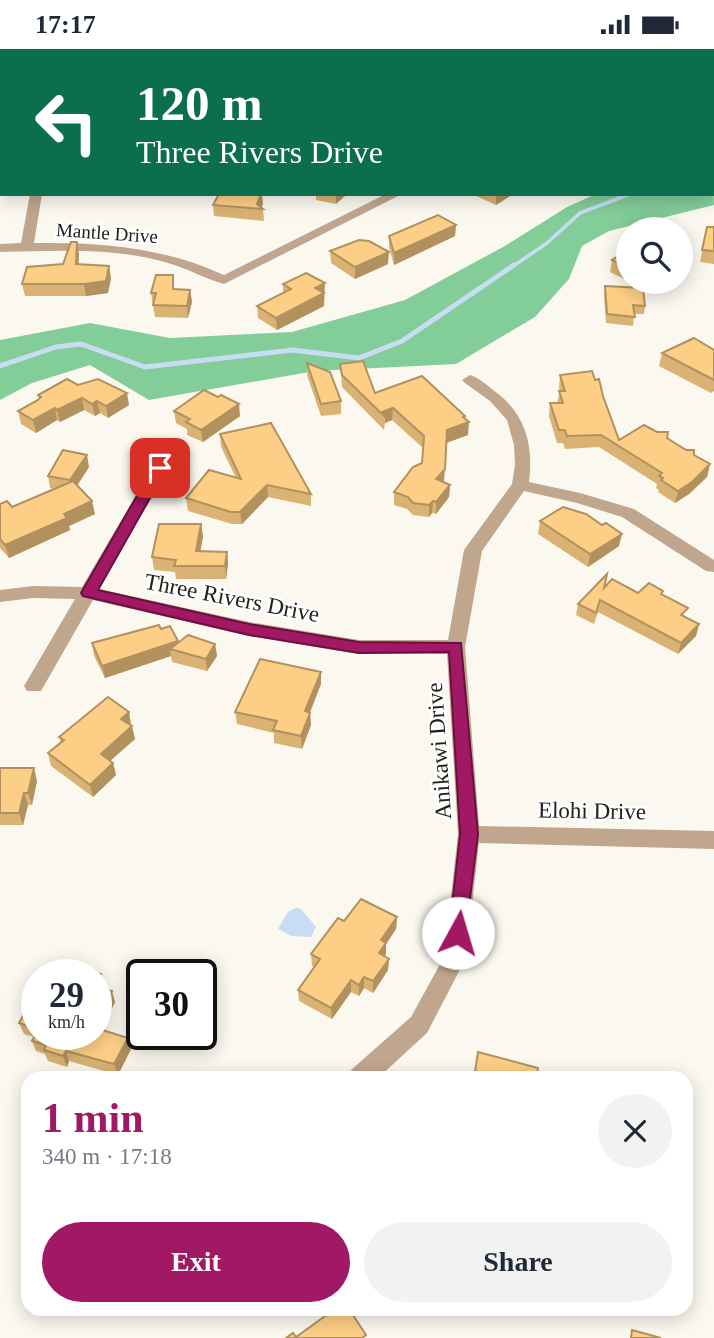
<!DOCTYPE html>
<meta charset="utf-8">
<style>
body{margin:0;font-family:Georgia,serif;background:#f2f2f3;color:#1f2937;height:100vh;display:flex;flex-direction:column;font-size:26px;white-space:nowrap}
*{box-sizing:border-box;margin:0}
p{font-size:23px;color:#747a83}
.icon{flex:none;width:38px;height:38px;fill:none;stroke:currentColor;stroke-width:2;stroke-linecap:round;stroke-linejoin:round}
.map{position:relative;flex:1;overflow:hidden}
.panel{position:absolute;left:21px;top:1022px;width:672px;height:245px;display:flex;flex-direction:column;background:#fff;border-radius:21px;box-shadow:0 4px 18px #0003}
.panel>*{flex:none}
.hud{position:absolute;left:0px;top:0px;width:714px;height:147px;box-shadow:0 4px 18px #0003;background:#0b6e4f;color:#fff;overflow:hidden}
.controls{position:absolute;left:616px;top:168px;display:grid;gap:14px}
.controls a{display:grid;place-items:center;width:77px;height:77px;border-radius:50%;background:#fff;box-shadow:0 4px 18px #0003;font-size:35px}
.speed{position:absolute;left:21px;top:910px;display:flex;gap:14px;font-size:35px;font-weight:700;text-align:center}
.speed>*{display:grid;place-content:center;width:91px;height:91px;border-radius:50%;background:#fff;box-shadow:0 4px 18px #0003;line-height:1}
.speed small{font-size:18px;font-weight:400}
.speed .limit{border:4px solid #111;border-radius:10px;background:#fff;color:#111}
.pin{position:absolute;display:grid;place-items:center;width:60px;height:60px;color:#fff;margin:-30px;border-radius:14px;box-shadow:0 4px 10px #0006}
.me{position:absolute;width:77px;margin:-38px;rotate:6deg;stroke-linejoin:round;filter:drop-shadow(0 0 5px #0008)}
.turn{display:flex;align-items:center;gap:24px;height:147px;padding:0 21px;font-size:32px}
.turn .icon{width:91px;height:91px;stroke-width:2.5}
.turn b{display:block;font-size:49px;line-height:60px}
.round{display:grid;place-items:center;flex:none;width:74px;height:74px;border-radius:37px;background:#f2f2f3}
.headline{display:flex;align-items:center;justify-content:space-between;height:119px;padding:0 21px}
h1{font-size:42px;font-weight:700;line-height:52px;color:#a11864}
.button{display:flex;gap:14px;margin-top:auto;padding:14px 21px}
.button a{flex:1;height:80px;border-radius:42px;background:#a11864;color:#fff;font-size:28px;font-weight:700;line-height:80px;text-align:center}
.button a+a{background:#f2f2f3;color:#1f2937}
.status{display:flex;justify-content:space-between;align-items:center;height:49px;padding:0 35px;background:#fff;direction:ltr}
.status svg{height:19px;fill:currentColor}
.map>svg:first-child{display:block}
</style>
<div class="status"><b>17:17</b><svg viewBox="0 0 49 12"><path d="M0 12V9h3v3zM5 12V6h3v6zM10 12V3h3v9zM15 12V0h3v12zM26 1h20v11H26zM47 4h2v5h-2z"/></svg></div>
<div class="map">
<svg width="714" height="1289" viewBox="0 0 714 1289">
<rect width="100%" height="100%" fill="#fbf9ef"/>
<path fill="#83cd99" d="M712,103l2,53 -105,26 -27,15 -13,33 -34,38 -79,47 -141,7 -166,29 -59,-35 -58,18 -32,17v-60l90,-17 80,15 122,-6 113,-32 98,-53 64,-40 29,-13h116z"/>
<path fill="#c7dcf5" d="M296,859l5,1 15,18 -5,10 -20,-1 -13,-7 10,-17z"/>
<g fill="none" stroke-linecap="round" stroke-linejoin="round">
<path stroke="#c7dcf5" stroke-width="3.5" d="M512,218l35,-24 33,-30 50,-19"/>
<path stroke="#c7dcf5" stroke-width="5" d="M0,317l56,-19 25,-3 64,23 148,-17 66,8 43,-17 112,-76"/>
<g fill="#c0a68c" fill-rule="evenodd">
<path d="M662,0h12l-13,2z"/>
<path d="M30,145h12l-8,49c66,-1 129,4 190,32l162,-81h16l-178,90c-19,-5 -37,-16 -56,-21 -54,-16 -112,-12 -168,-11v-8l21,-1z"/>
<path d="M470,326c9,3 16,9 23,15 32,22 41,55 36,92l51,11 54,16 80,51v12l-8,-1 -84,-54 -45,-14 -53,-12 -42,60 -17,96 14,179 235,5v18l-235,-6 -13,115 -39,75 -49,45h-30l3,-8 60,-53 33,-60 14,-123 -11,-180h-88l-110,-18 -156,-36 -52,91h-14l-3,-5 51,-87 -42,-1 -33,4v-12l33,-4 49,1 70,-119 8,-5 8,5 -69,121 150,33 110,18h89l16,-90 48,-66 3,-19 -1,-20 -7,-25 -17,-19 -25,-18 -3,-3z"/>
</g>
</g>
<g fill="#dab273">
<path d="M242,0h61l1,2h-56z"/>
<path d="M316,145h31l-11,10 -20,-4z"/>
<path d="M476,145h37l-17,11 -20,-9z"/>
<path d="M263,155l-2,3 2,2 1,12 -50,-5 -1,-11z"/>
<path d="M456,176l-1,11 -61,29 -5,-17v-12z"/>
<path d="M707,178h7v37l-14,-2z"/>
<path d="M628,201v31l-18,-9 2,-12z"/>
<path d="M330,202l58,13 -33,15 -24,-16z"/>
<path d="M79,205l-1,10 33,14 -3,15 -22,3h-61l-3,-12 41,-20z"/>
<path d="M630,233h17l-7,4z"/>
<path d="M283,235l42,12h-1v10l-47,24 -19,-12 -1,-12 26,-13z"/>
<path d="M605,237l40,20 -1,8h-10l-1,12 -27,-3 -2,-28z"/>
<path d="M174,240l16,1 2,12 -4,16 -33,-1 -4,-24z"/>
<path d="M714,301v41l-3,2 -52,-27 3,-13z"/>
<path d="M307,314l34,38v13l-20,2 -14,-41z"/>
<path d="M340,315l35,29 90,23 3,19 -22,8 -3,39 7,3 -1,12 -13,17 -4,-1 -3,4 -16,-2 -6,-6 -13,-4v-13l28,-29 1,-15 -31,-28 -7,3 -1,7 -42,-43z"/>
<path d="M560,326l43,21 16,44 48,-2 43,26 -3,13 -18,17 -14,9 -17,-11 1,-2 -3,-2 1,-4 -58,-37 -34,2 -2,-6h-6l-8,-27 1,-13h7l3,-12 -1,-3z"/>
<path d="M78,336l51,20 -21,13 -8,-5 -5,3 -11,-6 -24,12 -3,-2 -21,13 -15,-9 -3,-13 21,-12 -1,-4z"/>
<path d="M218,348l22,19 -37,26 -16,-7v-6l-11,-6 -2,-12z"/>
<path d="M220,385l91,60v12l-43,-9 -26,27h-10l-44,-13 -2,-13 50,-20 -15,-31z"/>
<path d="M89,418l-12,18 18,29 -26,12 1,4 -61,28 -9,-10v-44l12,3 42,-18 -4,-1 -2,-12z"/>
<path d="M540,472l79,25 -31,21 -50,-33z"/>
<path d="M201,475l2,13 -3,14 27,1 1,12 -2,15h-50l-1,-7 -21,-2 -2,-13z"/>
<path d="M605,537l33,7 25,2 23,22 13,7 -3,12 -18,18 -80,-42 -4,12 -18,-9 2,-11z"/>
<path d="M161,580l18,13 36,2 2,12 -10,15 -35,-9 -1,-6 -66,22 -11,-22 -2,-13z"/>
<path d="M321,623v12l-11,29 1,12 -9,24 -28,-6v-10l-37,-9 -2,-12z"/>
<path d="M129,663l2,13 4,14 -25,22 3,2 3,12 -23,22 -42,-31 -3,-13 13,-10 -2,-6z"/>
<path d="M0,719l37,13 -5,24h-4l-5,20h-23z"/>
<path d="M397,868l-1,12 -10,15v10l-2,2 5,3 -1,11 -15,23 -9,-5 -5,8 -8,-4 -19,27 -33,-18 -1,-11 17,-23 -3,-1 -1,-12 33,-33z"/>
<path d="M96,926l8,10 -2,3 13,14 -14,28 30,19 -13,26 -49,-14 -2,6 -19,-6 -3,-7 -9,-3 -4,-10 2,-4 -10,-3 -5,-11 18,-26v37z"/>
</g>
<g fill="#b1915e">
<path d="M2,83v11l-2,3v-12z"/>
<path d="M261,145h1l1,10 -2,5 -4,-5z"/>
<path d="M339,145h8l-11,10v-8z"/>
<path d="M501,145h12l-17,11v-8z"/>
<path d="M456,176l-1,11 -61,29v-12z"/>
<path d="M77,193l2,12 -1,22 -2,-12z"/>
<path d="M389,203l-1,12 -33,15v-12z"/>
<path d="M687,205l-2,12 -4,2v-11z"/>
<path d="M109,217l2,12 -3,15 -22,3 -2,-12z"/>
<path d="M325,234l-1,23 -47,24 -1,-12 39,-30z"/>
<path d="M190,241l2,12 -4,16 -1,-12z"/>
<path d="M127,344l2,12 -21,13 -2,-12z"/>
<path d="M82,349l2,12 -24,12 -3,-12z"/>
<path d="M97,352l3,12 -5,3 -3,-12z"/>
<path d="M239,355l1,12 -37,26 -2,-12z"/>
<path d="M55,359l2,12 -21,13 -3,-13z"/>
<path d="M393,359l-1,12 -7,3v-6l-3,-5z"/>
<path d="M465,367v8l4,-2 -1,13 -22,8 1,-13z"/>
<path d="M87,406l2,12 -16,25 -3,-12z"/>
<path d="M710,415l-3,13 -18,17 -14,9 3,-12z"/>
<path d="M445,420l-1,12 -9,11 1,-13z"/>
<path d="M267,436l1,12 -26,27 -2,-12z"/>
<path d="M450,436l-1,12 -13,17v-12z"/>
<path d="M92,452l3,13 -26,12 1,4 -61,28 -4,-13 59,-31z"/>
<path d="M433,452l-1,12 -3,4v-12z"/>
<path d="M201,475l2,13 -5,27 -2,-13z"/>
<path d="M622,485l-3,12 -31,21 2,-13z"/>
<path d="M227,503l1,12 -2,15 -1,-13z"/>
<path d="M699,575l-3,12 -18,18 3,-11z"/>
<path d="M178,592l2,11 -10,-3 1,7 -66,22 -3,-12z"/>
<path d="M215,595l2,12 -10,15 -1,-12z"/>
<path d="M321,623v12l-16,40v-13z"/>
<path d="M129,663l2,13 -7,6 -3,-12z"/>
<path d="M310,664l1,12 -9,24 -1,-13z"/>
<path d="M132,677l3,13 -31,27 -3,-12z"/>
<path d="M113,714l3,12 -23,22 -3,-12z"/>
<path d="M34,719l3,13 -5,24 -4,-12z"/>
<path d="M24,744l4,12 -5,20 -4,-12z"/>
<path d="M397,868l-1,12 -10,15v10l-7,11 2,-25z"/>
<path d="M389,910l-1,11 -15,23v-12z"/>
<path d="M101,925l3,11 -6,12 -2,-5v-10z"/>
<path d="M364,928v11l-5,8v-11z"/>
<path d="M351,931v12l-19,27 -1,-11z"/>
<path d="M112,942l3,11 -18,36 -1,-4v-12z"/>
<path d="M128,989l3,11 -13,26 -4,-11z"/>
<path d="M66,1002l3,10 -2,6 -4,-11z"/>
</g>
<g fill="#fdcf86" stroke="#b1915e" stroke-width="2">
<path d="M279,0h24l1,1 -19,1z"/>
<path d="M2,56v27l-2,2v-28z"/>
<path d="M219,145h42l-4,10 6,5 -50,-4z"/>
<path d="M438,166l18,10 -62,28 -5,-17z"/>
<path d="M707,178h7v24l-12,-1z"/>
<path d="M359,191l10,1 20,11 -34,15 -25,-16z"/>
<path d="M71,193h6l-1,22 33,2 -3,15 -22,3h-62l5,-17 36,-3z"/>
<path d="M628,201v18l-16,-8z"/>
<path d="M681,202l6,3 -6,3z"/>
<path d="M306,224l19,10 -10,5 9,5 -48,25 -19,-12 34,-17 -8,-5z"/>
<path d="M156,226h17v14l17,1 -3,16 -34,-1 3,-12h-5z"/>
<path d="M605,237l38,2 2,18 -12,-1 2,12 -28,-3z"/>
<path d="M694,289l20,12v30l-52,-27z"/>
<path d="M363,312l12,32 47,-17 43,40 -2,1 6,5 -22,8 -2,39 -9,10 14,6 -14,17 -3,-1 -4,4 -16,-2 -5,-6 -14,-5 19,-25 9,-4 2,-27 -31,-28 -11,4 3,5 -43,-42 -2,-11z"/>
<path d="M307,314l23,9 11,29 -20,3z"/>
<path d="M592,322l3,9 4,-1 4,17 16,44 25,-15 13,7h11l-1,6 19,12h8v5l16,9 -18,18 -14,9 -17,-11 2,-2 -4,-2 3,-3 -61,-38 -34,1 -2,-6h-6l-9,-27h13l-4,-12h6l-5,-16z"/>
<path d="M67,330l11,6 20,-6 29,14 -21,13 -9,-5 -5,3 -10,-6 -25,12 -2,-2 -22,12 -15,-9 20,-11 3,-3 -3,-2z"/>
<path d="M204,341l14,7 3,-2 18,9 -38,26 -15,-8 4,-3 -16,-8z"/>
<path d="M271,374l40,71 -44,-9 -27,27h-9l-45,-14 23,-28 32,9 -21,-45z"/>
<path d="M63,401l24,5 -17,25 -22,-4z"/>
<path d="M73,432l19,20 -28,13 3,4 -62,27 -5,-6v-35l7,-3 5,6z"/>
<path d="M563,458l23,7 16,11 4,-2 16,11 -32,20 -50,-33z"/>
<path d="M159,475h42l-5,27 31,1 -2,14h-51l2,-6 -24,-3z"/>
<path d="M607,525l-3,14 8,-9 26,14 11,-10 14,8 -2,3 27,14 -7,7 18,9 -18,19 -81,-43 -4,13 -18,-9z"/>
<path d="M159,576l2,4 9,-3 8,15 -76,25 -10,-23z"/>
<path d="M188,586l27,9 -9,15 -36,-10z"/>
<path d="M260,610l61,13 -16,39 5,2 -9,23 -28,-6 4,-9 -42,-9z"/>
<path d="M108,648l21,15 -8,7 11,7 -31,28 12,9 -23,22 -42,-32 16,-13 -5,-3z"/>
<path d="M0,719h34l-6,25h-4l-5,20h-19z"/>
<path d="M361,850l36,18 -16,23 5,3 -7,10 10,6 -16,22 -9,-4 -5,8 -8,-5 -20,28 -33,-18 22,-31 -9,-5 27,-36 6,3z"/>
<path d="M69,915l32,10 -5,8v-7h-33z"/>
<path d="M96,937l16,5 -16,31z"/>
<path d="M34,947l3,1v32l-18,-6z"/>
<path d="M96,979l32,10 -14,26 -48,-13 -3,5 -19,-6 2,-5 -14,-4 5,-9v2h59z"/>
<path d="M478,1003l60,16 -2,10h-62z"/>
<path d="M335,1260h14l17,26 -4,3h-76l7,-5 3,4z"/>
<path d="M632,1281l29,8h-30z"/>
</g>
<path fill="#a11864" stroke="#691041" stroke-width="2" d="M160,415l7,4 -69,122 151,34 110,18 102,1 17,191 -13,105 -7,2 -6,-2 -3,-6 11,-99 -11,-182 -90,1 -110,-18 -166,-39 -2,-3 72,-125z"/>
<g text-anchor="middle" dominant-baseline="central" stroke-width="5" stroke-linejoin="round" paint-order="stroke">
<g font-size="19" fill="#21201d" stroke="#fff">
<text transform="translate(107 184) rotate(4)">Mantle Drive</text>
</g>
<g font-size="23" fill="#21201d" stroke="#fff">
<text transform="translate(232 549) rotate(11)">Three Rivers Drive</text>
<text transform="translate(439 702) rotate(-94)">Anikawi Drive</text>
<text transform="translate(592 762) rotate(1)">Elohi Drive</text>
</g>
</g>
</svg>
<div class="controls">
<a><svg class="icon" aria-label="search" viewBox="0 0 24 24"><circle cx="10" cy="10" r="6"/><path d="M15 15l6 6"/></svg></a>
</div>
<div class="speed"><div>29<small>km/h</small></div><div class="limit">30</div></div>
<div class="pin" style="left:160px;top:419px;background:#d93025"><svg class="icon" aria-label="arrive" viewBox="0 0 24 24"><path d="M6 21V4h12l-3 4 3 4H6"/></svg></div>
<svg class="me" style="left:458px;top:884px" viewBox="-20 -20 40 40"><circle r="19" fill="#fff"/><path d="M0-13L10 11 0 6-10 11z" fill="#a11864"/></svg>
<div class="hud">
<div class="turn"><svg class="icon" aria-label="left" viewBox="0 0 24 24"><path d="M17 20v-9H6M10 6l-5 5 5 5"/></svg><div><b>120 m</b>Three Rivers Drive</div></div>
</div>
<section class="panel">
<div class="headline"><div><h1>1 min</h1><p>340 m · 17:18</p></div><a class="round"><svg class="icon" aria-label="close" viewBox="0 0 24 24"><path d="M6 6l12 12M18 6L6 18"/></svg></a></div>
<div class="button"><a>Exit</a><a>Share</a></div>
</section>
</div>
